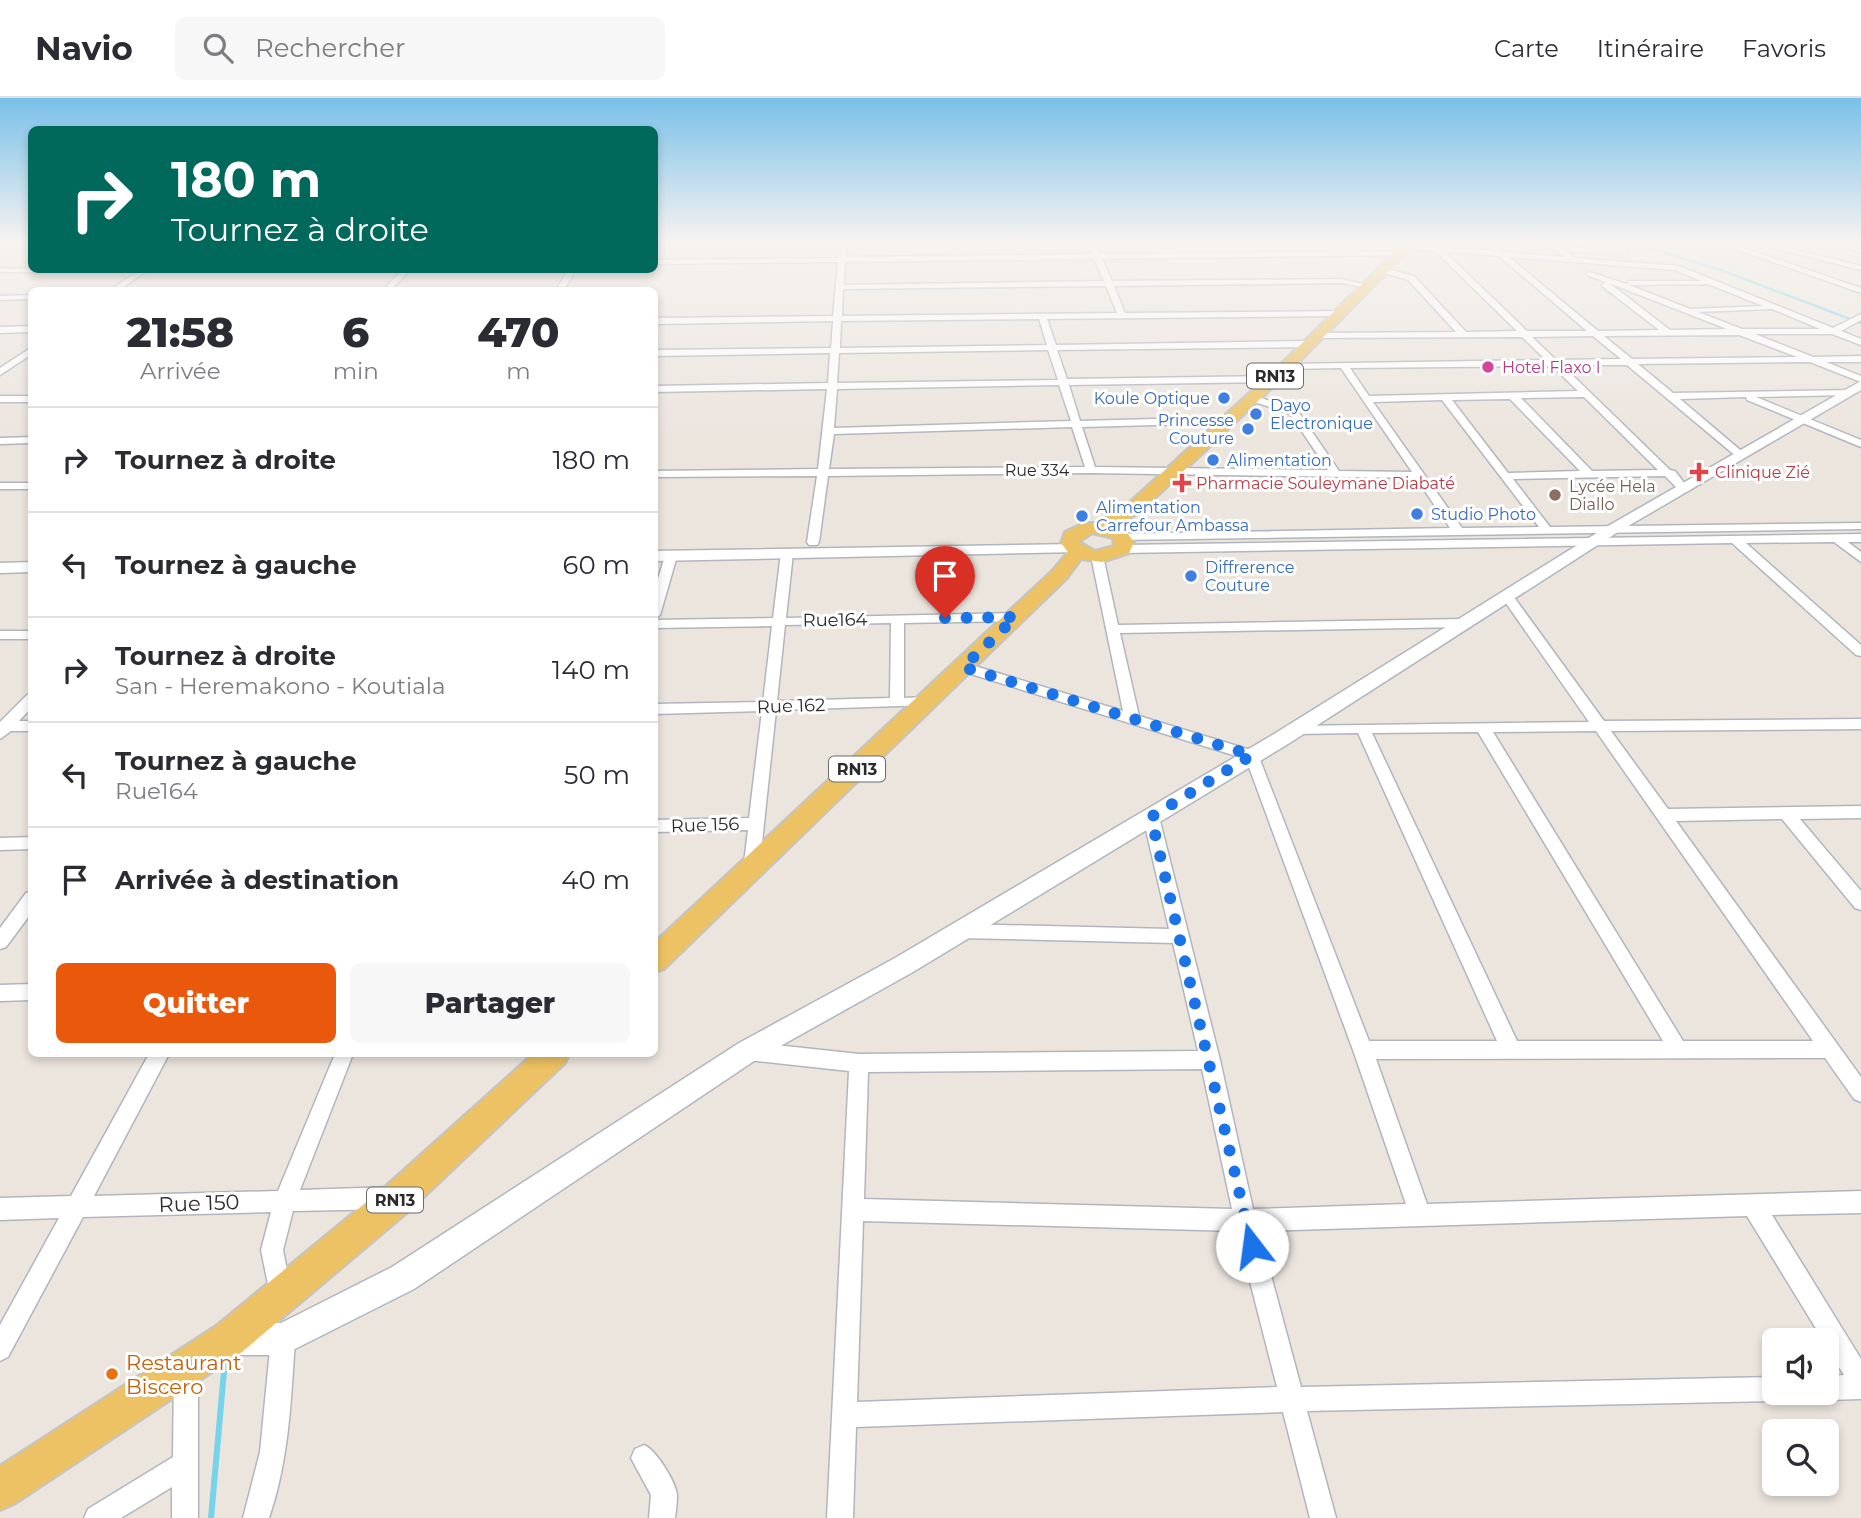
<!DOCTYPE html>
<html lang="fr">
<meta charset="utf-8">
<style>
body{margin:0;font-family:Montserrat,sans-serif;background:#f7f7f7;color:#2b2b33;height:100vh;display:flex;flex-direction:column;font-size:26px;white-space:nowrap}
*{box-sizing:border-box;margin:0}
p{font-size:23px;color:#7c7c81}
.icon{flex:none;width:38px;height:38px;fill:none;stroke:currentColor;stroke-width:2;stroke-linecap:round;stroke-linejoin:round}
.map{position:relative;flex:1;overflow:hidden}
.drawer{position:absolute;left:28px;top:189px;width:630px;height:770px;display:flex;flex-direction:column;background:#fff;border-radius:10px;box-shadow:0 4px 10px #0003}
.drawer>*{flex:none}
.top-card{position:absolute;left:28px;top:28px;width:630px;height:147px;border-radius:10px;box-shadow:0 4px 10px #0003;background:#00695c;color:#fff;overflow:hidden}
.tools{position:absolute;left:1762px;top:1230px;display:grid;gap:14px}
.tools a{display:grid;place-items:center;width:77px;height:77px;border-radius:10px;background:#fff;box-shadow:0 4px 10px #0003;font-size:35px}
.pin{position:absolute;display:grid;place-items:center;width:60px;height:60px;color:#fff;margin:-72px -30px;border-radius:50% 50% 50% 0;rotate:-45deg;box-shadow:0 0 7px #0007}
.pin .icon{rotate:45deg}
.me{position:absolute;width:77px;margin:-38px;rotate:345deg;stroke-linejoin:round;filter:drop-shadow(0 0 5px #0008)}
.turn{display:flex;align-items:center;gap:24px;height:147px;padding:0 28px;font-size:32px}
.turn .icon{width:91px;height:91px;stroke-width:2.5}
.turn b{display:block;font-size:49px;line-height:60px}
.eta{display:flex;justify-content:space-evenly;align-items:center;height:119px;text-align:center}
.eta b{font-size:42px;font-weight:800;line-height:49px}
.cta{display:flex;gap:14px;margin-top:auto;padding:14px 28px}
.cta a{flex:1;height:80px;border-radius:10px;background:#ea580c;color:#fff;font-size:28px;font-weight:800;line-height:80px;text-align:center}
.cta a+a{background:#f7f7f7;color:#2b2b33}
ul{padding:0;list-style:none}
li{display:flex;align-items:center;gap:21px;height:105px;padding:0 28px;border-top:2px solid #e1e1e2}
li div{flex:1}
li b{display:block;font-size:26px}
li em{font-style:normal}
header{display:flex;align-items:center;gap:42px;box-sizing:border-box;height:98px;padding:0 35px;background:#fff;border-bottom:2px solid #e1e1e2}
header strong{font-size:33px}
nav{display:flex;gap:38px;margin-inline-start:auto;font-size:24px}
.search{width:490px;height:63px;background:#f7f7f7;display:flex;align-items:center;gap:18px;box-sizing:border-box;padding:0 24px;border-radius:10px;color:#7c7c81;font-size:26px}
.map>svg:first-child{display:block}
</style>
<header>
<strong>Navio</strong>
<div class="search"><svg class="icon" aria-label="search" viewBox="0 0 24 24"><circle cx="10" cy="10" r="6"/><path d="M15 15l6 6"/></svg>Rechercher</div>
<nav><a>Carte</a><a>Itinéraire</a><a>Favoris</a></nav>
</header>
<div class="map">
<svg width="1861" height="1420" viewBox="0 0 1861 1420">
<rect width="100%" height="100%" fill="#ece5de"/>
<g fill="none" stroke-linecap="round" stroke-linejoin="round">
<path stroke="#75d3ea" stroke-width="2.5" d="M1623,142l98,30 140,53"/>
<path stroke="#75d3ea" stroke-width="6" d="M211,1420l14,-158"/>
<g stroke="#b1b5be" stroke-width="3">
<g id="street">
<path d="M0,142h6l-6,3z"/>
<path d="M839,142h8l-1,17 246,-3 -6,-14h8l6,14 304,-3 -3,4 -299,4 10,22 230,-2 29,7 -4,2 -25,-5 -228,3 11,27 219,-2v4l-3,1 -294,3 9,26 253,-4 4,3 -4,3 -252,3 10,29 205,-3 5,3 -5,3 -203,3 11,36 149,-4 5,3 -5,3 -147,4 13,40 233,3 -38,-56 -41,-14v-4l3,-1 45,15 42,61 73,1 -71,-104 -54,1 -5,-3 2,-2 262,-4 -24,-23 -208,1v-4l3,-1 139,-1 -48,-52 -27,-8 3,-4 30,8 52,56 51,-1 -82,-80 -31,-2 3,-4 86,6 -13,-11h8l15,12 62,5 -21,-17h9l22,18 104,8 154,62 28,-14v6l-20,11 20,8v6l-29,-11h-77l58,23 48,-1v6h-35l35,14v6l-51,-20 -172,2 35,29 179,-3 2,2 -5,3 -93,2 105,43v7l-114,-47 -1,-3 -66,2 66,56 -9,2 -110,-92h-65l108,105 5,1 13,17 -9,2 -14,-14 -152,3 37,48 311,-4v6l-740,11 -6,-4 2,-2 333,-6 -34,-50 -325,-5 -263,3 -9,66 -2,3h-8l-2,-3 10,-66 -163,1v-6l164,-2 9,-80 -173,3v-6l174,-3 2,-30 -176,3v-6l177,-2 2,-27 -179,3v-6l179,-2 5,-54 -184,2v-4l184,-2zM1445,154l54,4 88,75h-60zM1509,159l166,13 26,11h-72l-3,3 -39,-13v4l18,7 -3,4 57,44 -61,1zM1094,161l10,22 -260,4 1,-23zM1609,185l118,46 -57,1zM1708,186l55,22 -73,3 -61,-24zM1106,188l11,27 -275,3 1,-27zM1772,211l48,20h-78l-44,-17zM1039,221l8,26 -207,3 1,-27zM1739,237l58,22 -165,2 -28,-23zM1593,238l28,23 -65,1 -24,-23zM1048,252l10,30 -221,3 2,-30zM1552,268l26,25 -209,5 -19,-28zM1059,287l12,36 -237,7 3,-39zM1584,299l74,73 -66,1 -71,-73zM1510,301l70,72 -72,2 -56,-73zM1442,302l97,127 -77,1 -89,-126zM1072,329l13,40 -256,2 5,-35z"/>
<path d="M1710,142h11l140,48v5z"/>
<path d="M1742,142h13l106,26v4z"/>
<path d="M1819,142h12l30,8v4z"/>
<path d="M1625,149l3,4 -57,1 -4,-2 4,-2z"/>
<path d="M0,170l59,2 -4,2h-55z"/>
<path d="M140,172h8l-29,20h-9z"/>
<path d="M402,172h8l-19,20h-8z"/>
<path d="M568,172h8l-12,20h-8z"/>
<path d="M32,197v4l-32,1v-4z"/>
<path d="M32,228v6l-32,1v-6z"/>
<path d="M32,249v7l-32,21v-7z"/>
<rect x="0" y="298" width="32" height="6"/>
<path d="M32,339v6l-32,1v-6z"/>
<rect x="0" y="385" width="32" height="6"/>
<path d="M1861,436v8h-13l13,10v10l-27,-20 -88,1 115,102v11l-5,-1 -124,-112 -610,10 -6,-4 6,-4z"/>
<path d="M787,451l6,4 -7,65 230,-5 6,4 -6,4 -112,2v75l23,-1 7,5 -2,3 -156,5 -17,161 -2,4h-12l-2,-4 5,-41 -94,2v-12l95,-2 13,-107 -108,3v-10l109,-2 9,-76 -118,2v-8l119,-2 8,-65zM891,525l-1,75 -113,3 8,-76z"/>
<path d="M671,454l6,4 -17,59 -6,4v-27l11,-36z"/>
<path d="M1097,454l6,4 15,69 347,-6 6,4 -6,4 -345,6 19,83 118,36 112,289h128l-139,-308 -62,1 -5,-2 -2,-3 2,-3 298,-4 -88,-126 6,-4 4,1 93,128 257,-2v10l-250,2 57,78 193,-3v12l-61,1 61,72v19l-6,-2 -73,-89 -106,2 185,256v25l-7,-3 -29,-41 -449,1 51,145 434,-13v22l-89,2 89,144v40l-34,1 -9,-3 -1,-4h10v-17l17,-1 -17,-27v-8h-4l-76,-124 -488,15 42,156 473,-10v16h11l-2,5 -9,3 -467,10 29,107h-26l-27,-106 -427,15 -3,91h-26l22,-447 -101,-11 -7,-3 -3,-6 3,-6 7,-3 111,12 339,-3 -25,-108 -213,-5 -6,-2 -3,-5 3,-5 6,-2 209,5 -26,-112 2,-4h12l2,4 61,243 33,149 153,-5 -53,-154 -107,-291 -288,-89 -2,-3 2,-3h10l155,47 -32,-155zM1596,633l217,310h-130l-190,-309zM1478,634l185,309h-146l-145,-308zM1202,971l30,140 -368,-10 4,-127zM863,1123l374,10 40,156 -420,15z"/>
<rect x="0" y="533" width="32" height="8"/>
<path d="M32,596v13l-13,14h13v10h-21l-11,8v-17l27,-27z"/>
<path d="M32,739v12l-32,1v-12z"/>
<path d="M32,793v21l-26,35 -6,2v-21l26,-35z"/>
<path d="M32,886v16l-32,1v-16z"/>
<path d="M149,956h20l-75,142 184,-5 57,-137h18l-53,136 92,-3 8,4 3,7 -3,7 -8,4 -99,2 -10,39 9,46 -4,8 -8,4 -8,-4 -11,-54 10,-38 -188,5 -75,140 -8,4v-36l59,-107 -59,2v-22l71,-2z"/>
<path d="M283,1229l8,4 4,8c-4,61 -6,121 -26,179h-26l17,-66 11,-113 4,-8z"/>
<path d="M186,1260l9,3 3,9v148h-26v-31l-51,31h-37l4,-9 85,-52 1,-87 3,-9z"/>
<path d="M644,1347c12,5 32,37 33,50 0,8 -1,16 -2,23h-26l2,-23 -20,-37 4,-9z"/>
</g>
</g>
<g stroke="#b1b5be" stroke-width="3">
<g id="secondary">
<path d="M1861,283v9l-243,142 -330,212 -375,228 -156,87 -343,230 -131,66h-53l-11,-5 -5,-11 5,-11 11,-5h51l111,-56 347,-224 156,-85 379,-224 334,-208z"/>
<path d="M1075,446l8,5 -2,3 -427,9v-10z"/>
<path d="M32,464v10l-32,1v-10z"/>
</g>
</g>
<g stroke="#c4c4c4" stroke-width="4">
<g id="primary">
<path d="M1407,142h12l-127,129 -152,143 -26,15 11,3 9,12 -5,11 -27,9 -21,-3 -15,20 -402,390 -10,3v-29l398,-372 16,-19 -7,-9 4,-11 19,-9h12l32,-19 154,-141zM1092,435l21,5 1,8 -19,5 -16,-9z"/>
<path d="M533,956h36l-4,9 -155,147 -168,142 -228,152 -14,6v-44l216,-140 170,-140z"/>
</g>
</g>
<use href="#street" fill="#fff" fill-rule="evenodd"/>
<use href="#secondary" fill="#fff" fill-rule="evenodd"/>
<use href="#primary" fill="#ecc264" fill-rule="evenodd"/>
</g>
<linearGradient id="sky" x2="0" y2="1"><stop stop-color="#7ac0e9"/><stop offset="0.42" stop-color="#f6f3f0"/><stop offset="1" stop-color="#f6f3f0" stop-opacity="0"/></linearGradient>
<rect width="1861" height="341" fill="url(#sky)"/>
<g fill="none" stroke-linecap="round" stroke-linejoin="round">
<path stroke="#1a73e8" stroke-width="12" stroke-dasharray="0 21.6" d="M945,520l71,-1 -53,50 289,88 -101,62 101,429"/>
</g>
<circle fill="#d1479c" stroke="#fff" stroke-width="2.5" cx="1488" cy="269" r="7"/>
<g fill="#3f7fe0" stroke="#fff" stroke-width="2.5">
<circle cx="1224" cy="300" r="7"/>
<circle cx="1256" cy="316" r="7"/>
<circle cx="1248" cy="331" r="7"/>
<circle cx="1213" cy="362" r="7"/>
<circle cx="1417" cy="416" r="7"/>
<circle cx="1082" cy="418" r="7"/>
<circle cx="1191" cy="478" r="7"/>
</g>
<g fill="#e0444e" stroke="#fff" stroke-width="2.5">
<path d="M1695.5 363.5h7v7h7v7h-7v7h-7v-7h-7v-7h7z"/>
<path d="M1178.5 374.5h7v7h7v7h-7v7h-7v-7h-7v-7h7z"/>
</g>
<circle fill="#8d6e63" stroke="#fff" stroke-width="2.5" cx="1555" cy="397" r="7"/>
<circle fill="#e8710a" stroke="#fff" stroke-width="2.5" cx="112" cy="1276" r="7"/>
<g text-anchor="middle" dominant-baseline="central" stroke-width="6" stroke-linejoin="round" paint-order="stroke">
<g font-size="16" fill="#b23c85" stroke="#fff" text-anchor="start">
<text x="1502" y="269">Hotel Flaxo I</text>
</g>
<g fill="#fff" stroke="#6b6b6b" stroke-width="2">
<rect x="1247" y="265.5" width="56" height="25" rx="5"/>
<rect x="829" y="658.5" width="56" height="25" rx="5"/>
<rect x="367" y="1089.5" width="56" height="25" rx="5"/>
</g>
<g font-size="16" font-weight="bold" fill="#2b2b2b">
<text x="1275" y="278">RN13</text>
<text x="857" y="671">RN13</text>
<text x="395" y="1102">RN13</text>
</g>
<g font-size="16" fill="#366cbe" stroke="#fff" text-anchor="start">
<text x="1210" y="300" text-anchor="end">Koule Optique</text>
<text x="1270" y="307">Dayo<tspan x="1270" dy="18">Electronique</tspan></text>
<text x="1234" y="322" text-anchor="end">Princesse<tspan x="1234" dy="18">Couture</tspan></text>
<text x="1227" y="362">Alimentation</text>
<text x="1096" y="409">Alimentation<tspan x="1096" dy="18">Carrefour Ambassa</tspan></text>
<text x="1431" y="416">Studio Photo</text>
<text x="1205" y="469">Diffrerence<tspan x="1205" dy="18">Couture</tspan></text>
</g>
<g font-size="16" fill="#2b2b2b" stroke="#fff">
<text x="1037" y="372">Rue 334</text>
</g>
<g font-size="16" fill="#be3a42" stroke="#fff" text-anchor="start">
<text x="1715" y="374">Clinique Zié</text>
<text x="1196" y="385">Pharmacie Souleymane Diabaté</text>
</g>
<g font-size="16" fill="#785e54" stroke="#fff" text-anchor="start">
<text x="1569" y="388">Lycée Hela<tspan x="1569" dy="18">Diallo</tspan></text>
</g>
<g font-size="18" fill="#2b2b2b" stroke="#fff">
<text transform="translate(835 522) rotate(-1)">Rue164</text>
<text transform="translate(791 608) rotate(-2)">Rue 162</text>
<text transform="translate(705 727) rotate(-2)">Rue 156</text>
</g>
<g font-size="21" fill="#2b2b2b" stroke="#fff">
<text transform="translate(199 1105) rotate(-2)">Rue 150</text>
</g>
<g font-size="21" fill="#c56008" stroke="#fff" text-anchor="start">
<text x="126" y="1264">Restaurant<tspan x="126" dy="24">Biscero</tspan></text>
</g>
</g>
</svg>
<div class="tools">
<a><svg class="icon" aria-label="sound" viewBox="0 0 24 24"><path d="M4 9h4l5-4v14l-5-4H4zM17 9q2 3 0 6"/></svg></a>
<a><svg class="icon" aria-label="search" viewBox="0 0 24 24"><circle cx="10" cy="10" r="6"/><path d="M15 15l6 6"/></svg></a>
</div>
<div class="pin" style="left:945px;top:520px;background:#d93025"><svg class="icon" aria-label="arrive" viewBox="0 0 24 24"><path d="M6 21V4h12l-3 4 3 4H6"/></svg></div>
<svg class="me" style="left:1252px;top:1148px" viewBox="-20 -20 40 40"><circle r="19" fill="#fff"/><path d="M0-13L10 11 0 6-10 11z" fill="#1a73e8"/></svg>
<div class="top-card">
<div class="turn"><svg class="icon" aria-label="right" viewBox="0 0 24 24"><path d="M7 20v-9h11M14 6l5 5-5 5"/></svg><div><b>180 m</b>Tournez à droite</div></div>
</div>
<section class="drawer">
<div class="eta">
<div><b>21:58</b><p>Arrivée</p></div>
<div><b>6</b><p>min</p></div>
<div><b>470</b><p>m</p></div>
</div>
<ul>
<li><svg class="icon" aria-label="right" viewBox="0 0 24 24"><path d="M7 20v-9h11M14 6l5 5-5 5"/></svg><div><b>Tournez à droite</b></div><em>180 m</em></li>
<li><svg class="icon" aria-label="left" viewBox="0 0 24 24"><path d="M17 20v-9H6M10 6l-5 5 5 5"/></svg><div><b>Tournez à gauche</b></div><em>60 m</em></li>
<li><svg class="icon" aria-label="right" viewBox="0 0 24 24"><path d="M7 20v-9h11M14 6l5 5-5 5"/></svg><div><b>Tournez à droite</b><p>San - Heremakono - Koutiala</p></div><em>140 m</em></li>
<li><svg class="icon" aria-label="left" viewBox="0 0 24 24"><path d="M17 20v-9H6M10 6l-5 5 5 5"/></svg><div><b>Tournez à gauche</b><p>Rue164</p></div><em>50 m</em></li>
<li><svg class="icon" aria-label="arrive" viewBox="0 0 24 24"><path d="M6 21V4h12l-3 4 3 4H6"/></svg><div><b>Arrivée à destination</b></div><em>40 m</em></li>
</ul>
<div class="cta"><a>Quitter</a><a>Partager</a></div>
</section>
</div>
